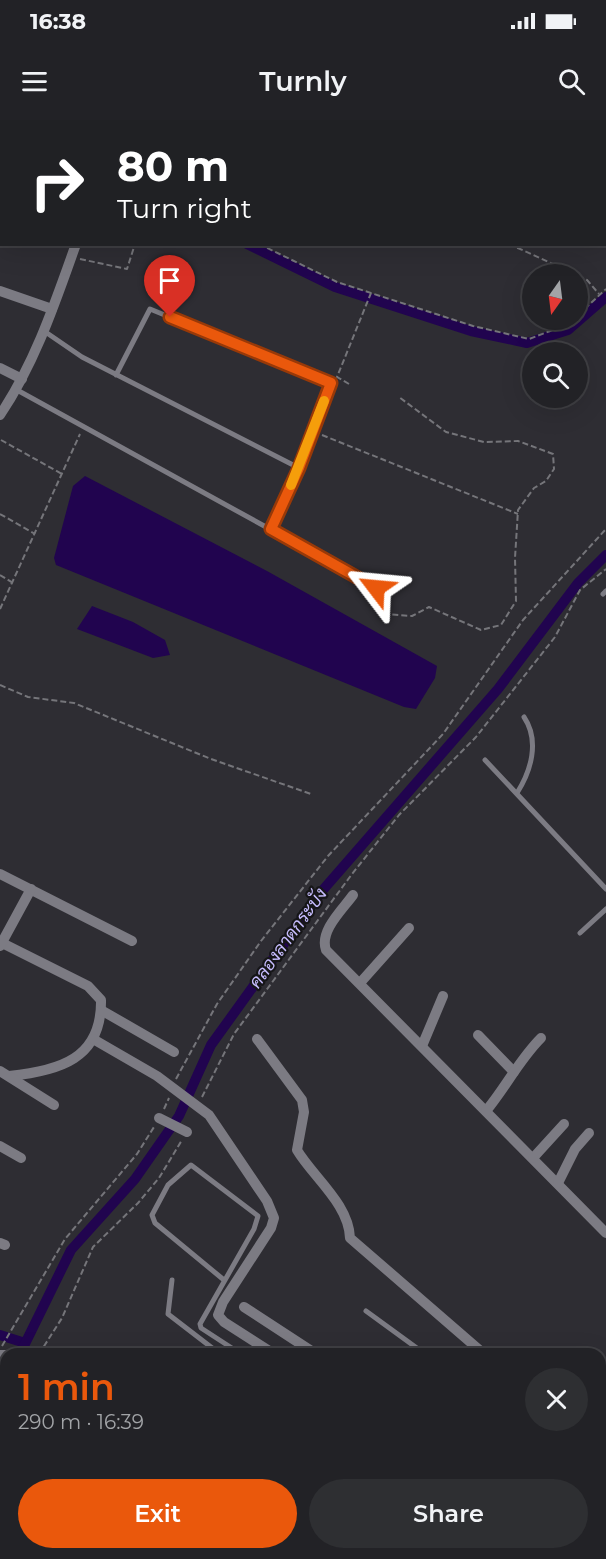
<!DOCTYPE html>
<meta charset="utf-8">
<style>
body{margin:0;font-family:Montserrat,Sarabun,sans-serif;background:#2e2f32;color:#f1f3f6;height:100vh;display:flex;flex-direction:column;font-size:22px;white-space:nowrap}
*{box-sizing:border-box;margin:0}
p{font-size:20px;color:#a2a4a7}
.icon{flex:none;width:33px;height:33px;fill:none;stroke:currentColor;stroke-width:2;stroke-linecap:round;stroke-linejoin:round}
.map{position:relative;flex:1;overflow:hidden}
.drawer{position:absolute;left:0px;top:1228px;width:606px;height:212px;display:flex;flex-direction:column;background:#222226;border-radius:18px 18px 0 0;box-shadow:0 6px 24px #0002,0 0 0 2px #3f3f43}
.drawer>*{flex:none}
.hud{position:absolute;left:0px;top:0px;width:606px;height:126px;box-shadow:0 6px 24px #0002,0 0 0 2px #3f3f43;background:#202124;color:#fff;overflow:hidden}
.needle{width:39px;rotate:194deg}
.controls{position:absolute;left:522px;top:144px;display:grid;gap:12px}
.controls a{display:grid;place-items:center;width:66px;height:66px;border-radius:50%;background:#222226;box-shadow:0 6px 24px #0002,0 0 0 2px #3f3f43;font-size:30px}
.pin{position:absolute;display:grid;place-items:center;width:51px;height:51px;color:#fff;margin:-62px -26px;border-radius:50% 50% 50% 0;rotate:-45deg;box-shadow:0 0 6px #0007}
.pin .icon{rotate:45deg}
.me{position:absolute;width:66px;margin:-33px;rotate:299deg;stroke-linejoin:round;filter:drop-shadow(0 0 4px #0008)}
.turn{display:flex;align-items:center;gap:21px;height:126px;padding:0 18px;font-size:27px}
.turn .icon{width:78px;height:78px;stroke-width:2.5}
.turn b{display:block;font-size:42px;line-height:51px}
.round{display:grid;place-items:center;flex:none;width:63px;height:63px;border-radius:32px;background:#2e2f32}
.summary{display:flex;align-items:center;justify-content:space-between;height:102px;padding:0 18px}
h1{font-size:36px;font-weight:600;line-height:45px;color:#ea580c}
.button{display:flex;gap:12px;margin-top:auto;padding:12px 18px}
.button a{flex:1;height:69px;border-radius:36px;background:#ea580c;color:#fff;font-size:24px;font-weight:600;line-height:69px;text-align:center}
.button a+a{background:#2e2f32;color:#f1f3f6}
.status{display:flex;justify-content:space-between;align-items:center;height:42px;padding:0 30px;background:#222226;direction:ltr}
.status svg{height:16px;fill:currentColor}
header{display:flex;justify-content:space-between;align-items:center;height:78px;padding:0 18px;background:#222226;font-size:27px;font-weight:600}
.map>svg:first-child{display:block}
</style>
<div class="status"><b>16:38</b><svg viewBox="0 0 49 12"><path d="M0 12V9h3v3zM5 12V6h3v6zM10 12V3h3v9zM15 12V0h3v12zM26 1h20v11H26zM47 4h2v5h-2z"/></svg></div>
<header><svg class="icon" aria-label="menu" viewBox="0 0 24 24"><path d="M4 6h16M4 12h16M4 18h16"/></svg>Turnly<svg class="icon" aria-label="search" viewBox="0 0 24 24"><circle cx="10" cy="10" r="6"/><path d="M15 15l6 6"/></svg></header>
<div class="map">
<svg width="606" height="1439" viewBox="0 0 606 1439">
<rect width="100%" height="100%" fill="#2e2d33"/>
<g fill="#21044f">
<path d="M85,356l182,95 170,95 -2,12 -19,31 -12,-2 -348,-142 -2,-7 19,-72z"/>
<path d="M92,486l41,16 32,18 5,15 -17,3 -76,-29z"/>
</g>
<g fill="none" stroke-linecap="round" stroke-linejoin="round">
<g stroke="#21044f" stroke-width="10">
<path d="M0,31h2"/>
<path d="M247,124l88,43 136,44 56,12 41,-13 38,-33"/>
<path d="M0,1215l25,8"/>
<path d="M20,1234l51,-104 64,-71 44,-63 32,-71 111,-154 176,-202 80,-106 28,-28"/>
<path d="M0,1256l6,-6"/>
</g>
<g stroke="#75757a" stroke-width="2" stroke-dasharray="6 3" stroke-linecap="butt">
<path d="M0,26l2,1"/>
<path d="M259,124l78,38 136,44 56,13 37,-14 6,-5"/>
<path d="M509,124l66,30"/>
<path d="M80,139l47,10 8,-25"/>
<path d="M578,156l9,4 12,14"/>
<path d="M578,195l28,-26"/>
<path d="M349,264l-12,-7 34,-84"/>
<path d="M322,315l196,79"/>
<path d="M1,320l61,34"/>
<path d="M0,394l35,20"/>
<path d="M0,455l13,8"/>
<path d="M379,476l5,18 28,2 17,-9 52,23 20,-5 15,-24 -1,-43 3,-48 16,-22 12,-7 8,-12 -1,-15 -35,-13 -34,1 -38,-10 -47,-35"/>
<path d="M0,489l80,-175"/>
<path d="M0,565l28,12 46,6 137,56 100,35"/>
<path d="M176,959l41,-75 44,-63 67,-85 115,-122 80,-114 83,-91"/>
<path d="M202,977l32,-63 118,-160 47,-59 77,-78 79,-100 25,-47 26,-21"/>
<path d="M164,989l5,-11"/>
<path d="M2,1226l63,-107 72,-85 17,-27"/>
<path d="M39,1234l23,-36 31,-71 45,-44 21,-25 23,-38"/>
<path d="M0,1277l6,-6"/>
</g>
<g stroke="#7c7b83" stroke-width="5">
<path d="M44,211l38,26 217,111 32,-85 -181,-74 -34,66"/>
<path d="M17,270l360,198"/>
<path d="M271,409l28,-61"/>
<path d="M603,474l3,-3"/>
<path d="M485,640l121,129"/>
<path d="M517,673c14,-22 23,-52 7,-76"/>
<path d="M580,813l26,-24"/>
<path d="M172,1160l-4,34 52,40"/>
<path d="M224,1160l-69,-57 -3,-8 16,-30 23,-20 67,51 -4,13 -54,95 1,4 40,26"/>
<path d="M366,1191l59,43"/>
<path d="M600,1319l6,5"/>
<path d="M600,1365l6,5"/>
<path d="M399,1434l8,5"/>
<path d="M538,1434l2,5"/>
</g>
<g stroke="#7c7b83" stroke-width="10">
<path d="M135,0l3,2"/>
<path d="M447,0l3,2"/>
<path d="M559,0l3,2"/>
<path d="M110,2v-2"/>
<path d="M270,2l1,-2"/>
<path d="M598,2l1,-2"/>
<path d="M604,23l2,1"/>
<path d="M604,82l2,1"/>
<path d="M0,94l2,-3"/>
<path d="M0,171l52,18"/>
<path d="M0,248l22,11"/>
<path d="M0,295c35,-52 55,-112 76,-171"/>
<path d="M0,754l132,67"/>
<path d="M353,775c-10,14 -34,36 -27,55l280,283"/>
<path d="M0,822l88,44 13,14c1,59 -42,71 -92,76"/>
<path d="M0,826l31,-57"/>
<path d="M360,863l49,-55"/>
<path d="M101,890l73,42"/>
<path d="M478,915l36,37"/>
<path d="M93,919l64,37 52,39 58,86 7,17 -3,10 -48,74 -5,13 6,7 50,32"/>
<path d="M257,919l45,61 2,12 -7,38c16,27 52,54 53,88l134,116"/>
<path d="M422,926l21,-50"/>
<path d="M0,951l54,34"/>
<path d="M486,991c20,-24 33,-51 55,-73"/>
<path d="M159,998l28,14"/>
<path d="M0,1026l21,12"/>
<path d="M533,1038l31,-34"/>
<path d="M558,1063l17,-34 14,-16"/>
<path d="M0,1123l5,2"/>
<path d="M244,1187l72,47"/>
<path d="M0,1235h6"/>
<path d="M600,1335l6,6"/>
<path d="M337,1434l7,5"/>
</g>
<g stroke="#8177ab" stroke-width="16">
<path d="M600,1396l6,-10"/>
<path d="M576,1439l3,-5"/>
</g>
</g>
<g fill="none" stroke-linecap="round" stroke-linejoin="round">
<g stroke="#983908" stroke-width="15">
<path id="route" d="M170,197l161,66 -32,85 -28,61 105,59"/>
</g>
<use href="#route" stroke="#ea580c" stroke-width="10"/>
<path stroke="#f59e0b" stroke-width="10" d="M291,365l33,-84"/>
</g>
<g text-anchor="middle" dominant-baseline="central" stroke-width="4.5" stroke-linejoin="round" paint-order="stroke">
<g font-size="18" font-style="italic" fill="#c6bcfd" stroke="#161618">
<text transform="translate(288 818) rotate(-54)">คลองลาดกระบัง</text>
</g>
</g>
</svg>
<div class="controls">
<a><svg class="needle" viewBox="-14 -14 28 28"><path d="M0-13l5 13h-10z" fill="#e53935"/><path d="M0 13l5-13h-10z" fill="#a2a4a7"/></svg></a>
<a><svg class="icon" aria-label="search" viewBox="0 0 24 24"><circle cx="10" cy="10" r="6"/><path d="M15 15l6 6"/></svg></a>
</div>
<div class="pin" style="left:170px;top:197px;background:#d93025"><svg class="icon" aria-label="arrive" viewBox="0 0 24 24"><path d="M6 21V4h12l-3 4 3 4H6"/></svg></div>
<svg class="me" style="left:376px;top:468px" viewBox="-20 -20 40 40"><path d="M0-17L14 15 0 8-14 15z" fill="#ea580c" stroke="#fff" stroke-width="4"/></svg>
<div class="hud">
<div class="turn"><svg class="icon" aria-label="right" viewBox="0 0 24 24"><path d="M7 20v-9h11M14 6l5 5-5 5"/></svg><div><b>80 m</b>Turn right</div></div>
</div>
<section class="drawer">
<div class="summary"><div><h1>1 min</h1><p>290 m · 16:39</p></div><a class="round"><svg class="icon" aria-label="close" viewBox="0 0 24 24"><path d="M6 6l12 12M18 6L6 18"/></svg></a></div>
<div class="button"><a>Exit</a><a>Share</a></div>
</section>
</div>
